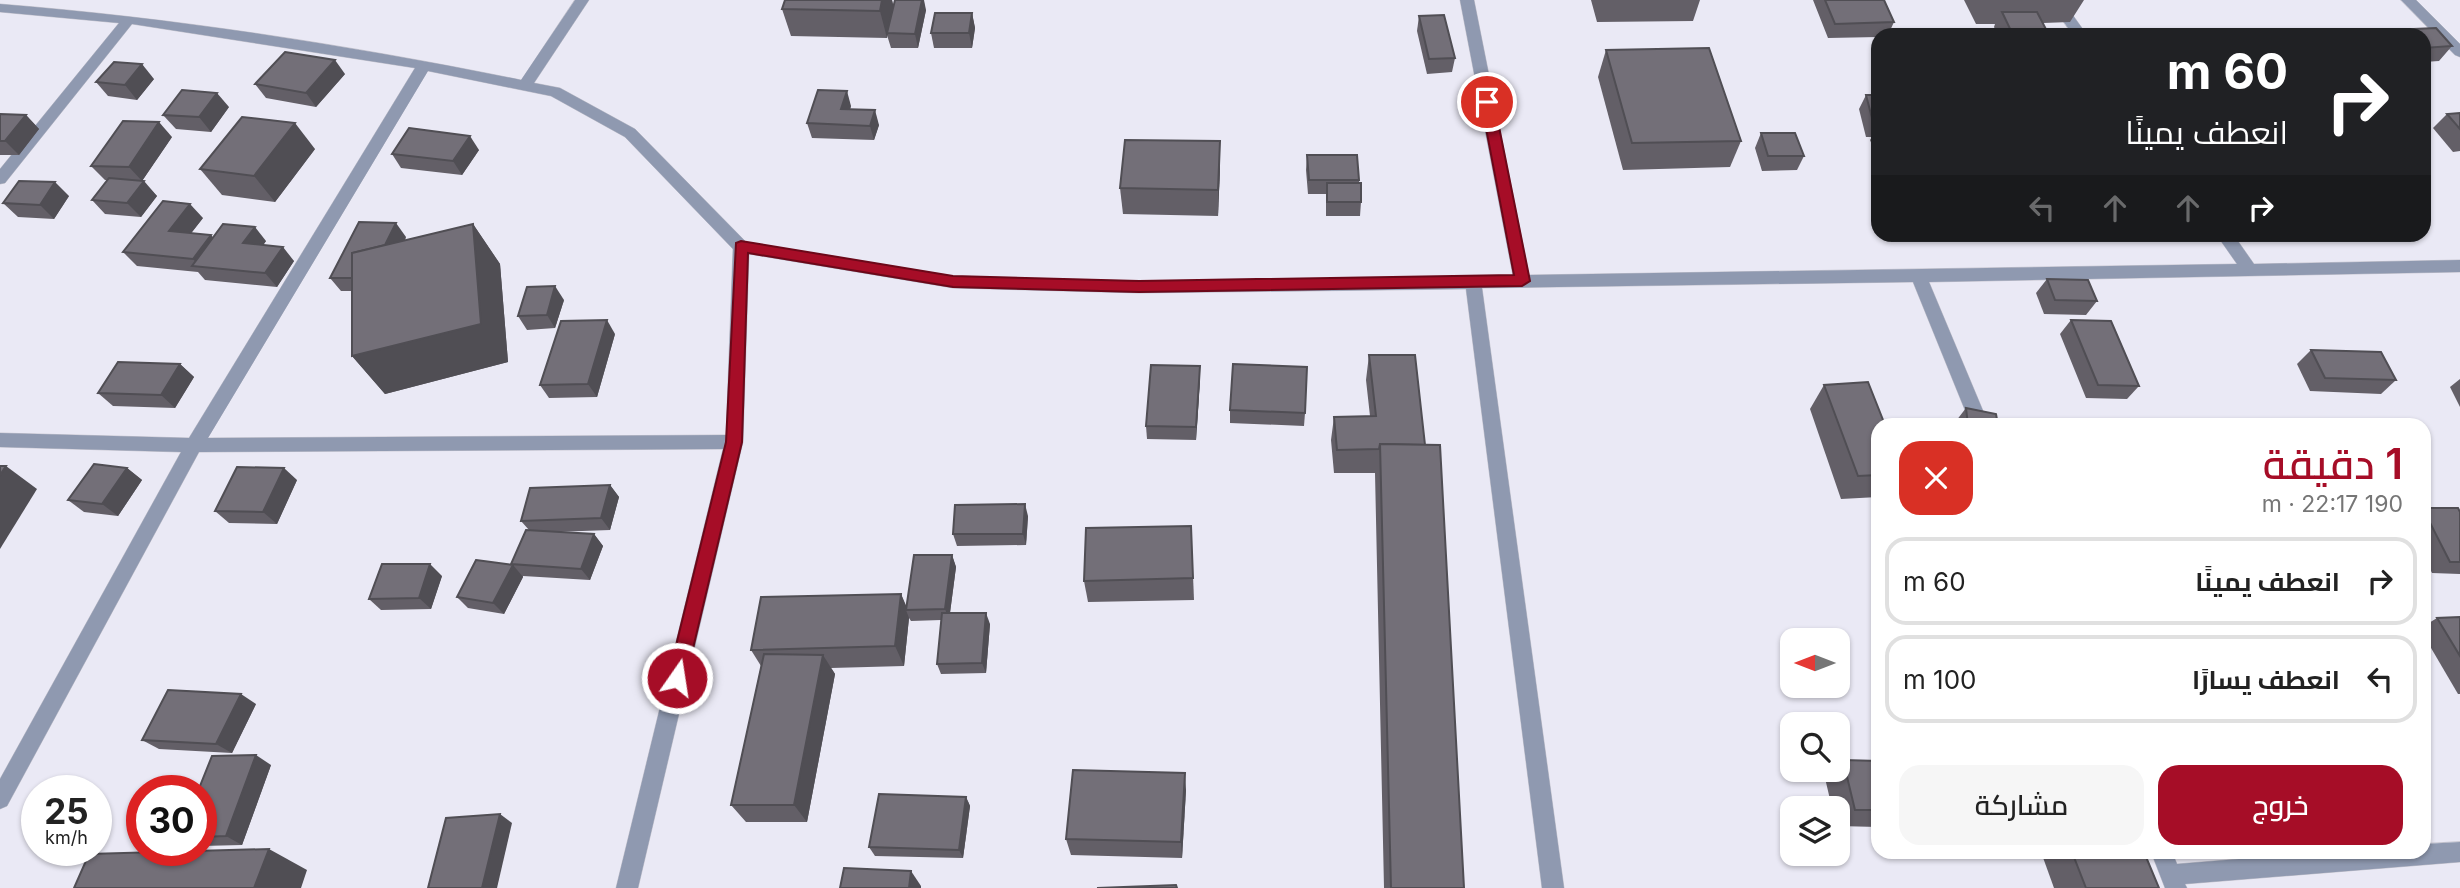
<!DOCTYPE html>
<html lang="ar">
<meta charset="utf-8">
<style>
body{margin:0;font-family:Inter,Cairo,sans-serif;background:#f6f6f6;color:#222;direction:rtl;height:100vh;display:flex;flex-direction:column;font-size:26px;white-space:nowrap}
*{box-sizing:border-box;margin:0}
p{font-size:23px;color:#767676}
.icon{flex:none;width:38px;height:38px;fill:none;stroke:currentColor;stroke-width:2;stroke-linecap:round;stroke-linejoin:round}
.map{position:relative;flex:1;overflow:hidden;direction:ltr}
.side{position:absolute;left:1871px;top:418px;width:560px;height:441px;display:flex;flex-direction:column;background:#fff;border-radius:21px;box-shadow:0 2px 5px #0004;direction:rtl}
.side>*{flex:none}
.banner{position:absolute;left:1871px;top:28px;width:560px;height:214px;border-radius:21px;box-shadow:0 2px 5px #0004;direction:rtl;background:#202124;color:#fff;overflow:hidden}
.needle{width:46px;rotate:270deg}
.controls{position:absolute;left:1780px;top:628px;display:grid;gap:14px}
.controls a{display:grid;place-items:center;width:70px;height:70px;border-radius:14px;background:#fff;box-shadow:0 2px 5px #0004;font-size:35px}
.speed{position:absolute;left:21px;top:775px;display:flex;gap:14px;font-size:35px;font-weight:700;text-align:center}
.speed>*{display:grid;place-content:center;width:91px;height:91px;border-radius:50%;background:#fff;box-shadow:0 2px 5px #0004;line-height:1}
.speed small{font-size:18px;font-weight:400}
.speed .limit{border:10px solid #d22;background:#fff;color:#111}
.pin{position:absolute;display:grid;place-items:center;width:60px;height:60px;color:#fff;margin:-30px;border:4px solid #fff;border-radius:50%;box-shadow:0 2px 7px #0007}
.me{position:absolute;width:77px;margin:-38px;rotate:13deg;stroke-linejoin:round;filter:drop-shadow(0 0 5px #0008)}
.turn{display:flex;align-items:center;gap:24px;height:147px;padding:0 28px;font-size:32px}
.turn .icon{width:91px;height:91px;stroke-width:2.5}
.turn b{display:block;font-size:49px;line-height:60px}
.lanes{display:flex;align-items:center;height:66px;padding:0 28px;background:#0003;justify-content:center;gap:35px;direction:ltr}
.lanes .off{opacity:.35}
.round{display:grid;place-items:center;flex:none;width:74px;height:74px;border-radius:21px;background:#f6f6f6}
.summary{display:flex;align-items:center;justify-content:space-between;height:119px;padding:0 28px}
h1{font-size:42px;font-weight:600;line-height:52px;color:#a60d27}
.button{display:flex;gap:14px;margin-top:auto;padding:14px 28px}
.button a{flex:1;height:80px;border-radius:21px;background:#a60d27;color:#fff;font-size:28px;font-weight:600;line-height:80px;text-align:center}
.button a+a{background:#f6f6f6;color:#222}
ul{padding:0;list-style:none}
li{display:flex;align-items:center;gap:21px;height:88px;margin:0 14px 10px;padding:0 14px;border:4px solid #e0e0e0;border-radius:21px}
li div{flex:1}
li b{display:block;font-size:26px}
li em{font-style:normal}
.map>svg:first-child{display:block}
</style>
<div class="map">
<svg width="2460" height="888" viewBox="0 0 2460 888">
<rect width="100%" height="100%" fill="#eae9f5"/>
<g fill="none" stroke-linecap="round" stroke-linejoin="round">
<g stroke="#c5c4ce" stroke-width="1">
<g id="minor">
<path d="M575,0h14l-55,83 26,5 75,41 111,113 207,34 186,5 374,-5 -53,-276h14l55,275 708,-11 -21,-30h17l21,30 206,-4v12l-531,10 60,143h-18l-58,-143 -431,6 82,600h-22l-76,-599 -327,4 -186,-5 -204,-34 -6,188 -105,446h-22l107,-439 -524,3 -192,354 -7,3v-30l181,-327 -181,-5v-14l189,5 226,-370 -283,-44 -127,159 -5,1v-15l119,-146 -119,-11v-8c175,14 349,41 521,76zM428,71l123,25 74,41 108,112 -7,186 -518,3z"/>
<path d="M2048,0h14l25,35h-14z"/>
<path d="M2401,0h15l44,44v13l-5,-2z"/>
<path d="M2460,842v20l-275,22 2,4h-22l-14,-36h21l5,12 148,-12h99v-8z"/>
</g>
</g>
<use href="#minor" fill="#8f99b0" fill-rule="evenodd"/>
</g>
<g fill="#635f67">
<path d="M785,0h107l1,6 33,4 -8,38h-27l-4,-13v3l-96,-2 -9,-27z"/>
<path d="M1591,0h109l-7,21 -96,1z"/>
<path d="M1813,0h71l10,22 -6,13h-10v2l-50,1z"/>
<path d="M1964,0h120l-14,22 -27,1 6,12h-51l-4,-8 1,-3h-19z"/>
<path d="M972,13l3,15 -3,20h-38l-3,-15z"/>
<path d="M1419,16l36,42 -3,14 -25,2 -10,-43z"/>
<path d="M2436,28l16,18 -13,15 -15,1v-27h-35l4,-5z"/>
<path d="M1606,50l135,91 -11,26 -107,3 -25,-93z"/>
<path d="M345,74l-29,33 -50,-9 -11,-14z"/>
<path d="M154,79l-17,21 -29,-4 -12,-14z"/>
<path d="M1866,95h12v64l-8,-19 2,-3h-6l-7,-28z"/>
<path d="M851,106l-1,3 29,16 -5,15 -62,-2 -5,-15z"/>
<path d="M229,107l-18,25 -35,-3 -13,-14z"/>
<path d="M2460,113v38l-7,1 -20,-24 14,-14z"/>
<path d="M0,114l26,1 13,14 -20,26h-19z"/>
<path d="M1761,133l43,23 -7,14 -35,1 -7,-23z"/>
<path d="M172,137l-30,44 15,15 -16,21 -36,-3 -13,-14 16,-20h-3l-14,-14z"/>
<path d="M315,149l-40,53 -53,-7 -22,-26z"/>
<path d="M479,150l-17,25 -61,-7 -9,-14z"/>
<path d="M1307,155l52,25 2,22 -1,14h-34v-22h-18l-2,-24z"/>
<path d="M1220,167l-2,49 -95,-2 -3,-26z"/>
<path d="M69,196l-15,23 -36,-2 -15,-14z"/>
<path d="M203,218l-12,15 20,2 2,3 53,3 -3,4 31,16 -17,26 -72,-7 -7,-8 -61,-6 -14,-14z"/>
<path d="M473,224l27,40 8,98 -123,32 -33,-38v-65h-11l-11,-13 76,-41 -1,3z"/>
<path d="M2047,279l50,22 -11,14 -42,-1 -8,-21z"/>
<path d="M564,300l-9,28 -28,2 -9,-14z"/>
<path d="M2071,320l68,66 -12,13 -41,-1 -26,-64z"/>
<path d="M615,334l-18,63 -48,1 -9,-13z"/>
<path d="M2311,350l85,30 -15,14 -71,-3 -13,-27z"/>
<path d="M1369,355l95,533h-80l-9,-415h-41l-3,-33 3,-23 36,-1 -4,-36z"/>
<path d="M180,364l14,13 -19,31 -62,-2 -15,-13z"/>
<path d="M1200,366v13l-4,61 -49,-1 -1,-13z"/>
<path d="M2460,379v28l-10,-20z"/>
<path d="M1824,385l54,40v72l-37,2 -31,-90z"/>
<path d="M1966,408l32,17h-42v-4z"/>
<path d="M1230,410l75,3 -1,13 -74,-3z"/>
<path d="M127,468l15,12 -24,36 -34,-4 -16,-12z"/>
<path d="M297,480l-20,44 -48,-1 -14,-12z"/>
<path d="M610,485l9,12 -9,33 -56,2 40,2 9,12 -13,34 -67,-4v1l-19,37 -36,-6 -11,-11 55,-32 17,-35 -8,-9z"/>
<path d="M2424,508l36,4v62l-28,-1 -8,-16z"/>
<path d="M1028,516l-2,29 -69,1 -4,-12z"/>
<path d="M1191,526l3,74 -106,2 -4,-21z"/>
<path d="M952,555l4,12 -6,46 40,11 -4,49 -45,1 -4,-10 4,-44 -30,1 -2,-3 -5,48 -73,2 4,6 -28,148h-61l-15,-17 30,-139 -10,-16 150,-56 5,13z"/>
<path d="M442,576l-11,33 -50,1 -12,-11z"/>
<path d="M2460,617v77h-2l-34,-58v-10l13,-8z"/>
<path d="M256,704l-24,49 -73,-4 -17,-9z"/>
<path d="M1843,760l35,1v66l-40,-1v-18h-6l-7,-30 8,-8h5v-4z"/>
<path d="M271,765l-29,80 -41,1v-55z"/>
<path d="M1186,790l-4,68 -111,-3 -5,-16z"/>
<path d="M966,797l4,9 -7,52 -88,-2 -6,-9z"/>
<path d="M2041,852h103l15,36h-105z"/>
</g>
<g fill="#504e54">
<path d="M882,0h10l2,8 -7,30 -7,-27z"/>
<path d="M922,0h2l2,10 -8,38 -3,-14z"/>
<path d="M972,13l3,15 -3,20 -3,-15z"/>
<path d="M335,60l10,14 -29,33 -10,-14z"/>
<path d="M142,64l12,15 -17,21 -12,-15z"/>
<path d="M847,91l4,15 -5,17 -5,-14z"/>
<path d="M217,93l12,14 -18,25 -12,-15z"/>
<path d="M875,110l4,15 -5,15 -4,-14z"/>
<path d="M26,115l13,14 -20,26 -14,-14z"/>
<path d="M159,122l13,15 -30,44 -13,-14z"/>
<path d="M295,123l20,26 -40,53 -21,-26z"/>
<path d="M470,136l9,14 -17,25 -9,-14z"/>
<path d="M1220,141v26l-2,49v-26z"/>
<path d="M144,181l13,15 -16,21 -14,-14z"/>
<path d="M55,182l14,14 -15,23 -14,-14z"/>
<path d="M190,204l13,14 -21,27 -13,-14z"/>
<path d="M396,223l10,14 -26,55 -11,-14z"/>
<path d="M473,224l27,40 8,98 -123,32 -33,-38z"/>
<path d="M255,227l11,14 -11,16 -12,-14z"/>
<path d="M211,235l12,14 -23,18 -7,-8z"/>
<path d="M283,247l11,14 -17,26 -12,-14z"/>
<path d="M555,286l9,14 -9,28 -8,-13z"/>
<path d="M607,320l8,14 -18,63 -9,-13z"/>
<path d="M180,364l14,13 -19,31 -14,-13z"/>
<path d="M1200,366v13l-4,61v-13z"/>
<path d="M6,466l31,23 -37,60v-74z"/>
<path d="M127,468l15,12 -24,36 -16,-12z"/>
<path d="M284,468l13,12 -20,44 -14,-12z"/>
<path d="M610,485l9,12 -9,33 -9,-12z"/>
<path d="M1025,504l3,12 -2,29 -3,-11z"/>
<path d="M594,534l9,12 -13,34 -9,-11z"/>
<path d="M952,555l4,12 -7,53 -4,-11z"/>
<path d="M430,564l12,12 -11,33 -12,-11z"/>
<path d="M513,565l10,12 -19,37 -11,-11z"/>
<path d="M901,594l7,16h-2l3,8 -5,48 -9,-20z"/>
<path d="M986,613l4,11 -4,49 -4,-10z"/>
<path d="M823,655l12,19 -28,148 -13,-17z"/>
<path d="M241,694l15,10 -24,49 -16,-9z"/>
<path d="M256,755l15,10 -29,80 -16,-9z"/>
<path d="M1185,773l1,17 -4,68 -1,-16z"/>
<path d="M966,797l4,9 -7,52 -4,-8z"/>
<path d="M500,814l12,9 -15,65h-15z"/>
<path d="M269,849l38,21 -6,18h-47z"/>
<path d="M911,871l10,15v2h-12z"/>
</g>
<g fill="#736f78" stroke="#504e54" stroke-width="2">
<path d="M785,0h97l-2,11 -98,-2z"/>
<path d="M895,0h27l-7,34 -28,-1z"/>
<path d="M1825,0h59l10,22 -59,2z"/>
<path d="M2002,12h35l12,23h-36z"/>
<path d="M935,13h37l-3,20h-38z"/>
<path d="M1444,15l11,43 -26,1 -10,-43z"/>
<path d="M2436,28l16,18 -28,2v-13h-27l-4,-5z"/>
<path d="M1709,48l32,93 -109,2 -26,-93z"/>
<path d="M285,52l50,8 -29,33 -51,-9z"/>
<path d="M114,62l28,2 -17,21 -29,-3z"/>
<path d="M182,90l35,3 -18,24 -36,-2z"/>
<path d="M818,90l29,1 -6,18 34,1 -5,16 -63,-3z"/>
<path d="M1866,95h12v27h-5z"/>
<path d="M2460,113v16l-13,-15z"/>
<path d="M0,114l26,1 -21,26h-5z"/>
<path d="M242,117l53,6 -41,53 -54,-7z"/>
<path d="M123,121l36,1 -30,45 -38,-1z"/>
<path d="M409,128l61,8 -17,25 -61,-7z"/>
<path d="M1761,133h34l9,23h-36z"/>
<path d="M1125,140l95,1 -2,49 -98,-2z"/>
<path d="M1307,155h50l2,25h-50z"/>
<path d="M109,178l35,3 -17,22 -35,-3z"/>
<path d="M19,181l36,1 -15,23 -37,-2z"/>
<rect x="1327" y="183" width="34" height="19"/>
<path d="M163,201l27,3 -21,27 42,4 -18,24 -70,-7z"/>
<path d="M359,222l37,1 -11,22 -33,8v25h-22z"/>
<path d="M223,224l32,3 -12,16 40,4 -18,26 -73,-7z"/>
<path d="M473,224l8,100 -129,32v-103z"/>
<path d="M2047,279l41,1 9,21 -42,-1z"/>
<path d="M555,286l-8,29 -29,1 9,-29z"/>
<path d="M607,320l-19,64 -48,1 21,-64z"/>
<path d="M2071,320l40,1 28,65 -41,-1z"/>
<path d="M2311,350l70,2 15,28 -71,-2z"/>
<path d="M1369,355h46l10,90 -45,-1 -1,5 -42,1 -3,-33 42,-1z"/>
<path d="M118,362l62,2 -19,31 -63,-2z"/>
<path d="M1233,364l74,3 -2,46 -75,-3z"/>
<path d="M1151,365l49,1 -4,61 -50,-1z"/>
<path d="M1868,382l17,43h-7v50l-20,1 -34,-91z"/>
<path d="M1966,408l30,6 2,11h-30z"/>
<path d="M1380,444l60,1 24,443h-73z"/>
<path d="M94,464l33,4 -25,36 -34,-4z"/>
<path d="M0,466h6l-6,9z"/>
<path d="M237,467l47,1 -21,44 -48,-1z"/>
<path d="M610,485l-9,33 -80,3 9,-33z"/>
<path d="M1025,504l-2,30h-70l2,-29z"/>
<path d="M2424,508h34l2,4v50h-10l-26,-51z"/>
<path d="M1191,526l2,52 -109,3 2,-53z"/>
<path d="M526,530l68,4 -13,35 -70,-5z"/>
<path d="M914,555h38l-7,54 -39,1z"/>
<path d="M476,560l37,5 -20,38 -36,-6z"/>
<path d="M382,564h48l-11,34 -50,1z"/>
<path d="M901,594l-6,52 -144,4 10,-53z"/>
<path d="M942,613h44l-4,50 -45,1z"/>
<path d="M2460,617v39l-23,-38z"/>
<path d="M764,654l59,1 -29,150h-63z"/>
<path d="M2424,655l5,10 -5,-1z"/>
<path d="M168,690l73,4 -25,50 -74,-4z"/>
<path d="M256,755l-30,81 -25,1v-46h-3l14,-35z"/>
<path d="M1843,760l35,1v49h-23z"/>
<path d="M1073,770l112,3 -4,69 -115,-3z"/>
<path d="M879,794l87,3 -7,53 -90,-3z"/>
<path d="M500,814l-18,74h-54l18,-70z"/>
<path d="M269,849l-15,39h-180l15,-34z"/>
<path d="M2072,852h72l15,36h-73z"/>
<path d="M844,868l67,3 -2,17h-69z"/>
<path d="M1176,885l1,3h-80z"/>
</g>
<path fill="#a60d27" stroke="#6c0819" stroke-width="2" d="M1487,98l7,4 36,179 -8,5 -383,6 -186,-5 -205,-34 -6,189 -56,236 -2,6 -7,2 -6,-2 -3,-6 58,-236 10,-199 5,-2 212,35 186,5 375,-6 -33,-173z"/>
</svg>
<div class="controls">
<a><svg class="needle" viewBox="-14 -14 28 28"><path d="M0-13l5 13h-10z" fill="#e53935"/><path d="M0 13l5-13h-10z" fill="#767676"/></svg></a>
<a><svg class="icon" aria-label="search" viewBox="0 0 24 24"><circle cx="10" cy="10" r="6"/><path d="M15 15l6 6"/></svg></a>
<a><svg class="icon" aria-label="layers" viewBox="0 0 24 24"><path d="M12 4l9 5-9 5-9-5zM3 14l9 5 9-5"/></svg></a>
</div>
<div class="speed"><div>25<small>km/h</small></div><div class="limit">30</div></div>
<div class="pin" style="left:1487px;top:102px;background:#d93025"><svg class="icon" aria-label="arrive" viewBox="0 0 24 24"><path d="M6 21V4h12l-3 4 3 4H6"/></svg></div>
<svg class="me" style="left:677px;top:678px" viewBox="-20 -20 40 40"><circle r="17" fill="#a60d27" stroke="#fff" stroke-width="3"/><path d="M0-11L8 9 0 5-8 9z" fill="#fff"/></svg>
<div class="banner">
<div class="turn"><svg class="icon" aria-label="right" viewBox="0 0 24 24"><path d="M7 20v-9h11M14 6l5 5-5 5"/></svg><div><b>60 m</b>انعطف يمينًا</div></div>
<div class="lanes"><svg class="icon off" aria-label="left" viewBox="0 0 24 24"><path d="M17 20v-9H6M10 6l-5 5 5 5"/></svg><svg class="icon off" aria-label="ahead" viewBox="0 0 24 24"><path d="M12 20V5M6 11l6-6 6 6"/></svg><svg class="icon off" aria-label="ahead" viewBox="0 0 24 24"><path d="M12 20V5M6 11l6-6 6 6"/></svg><svg class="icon" aria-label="right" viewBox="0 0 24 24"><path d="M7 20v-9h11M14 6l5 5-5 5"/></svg></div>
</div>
<section class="side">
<div class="summary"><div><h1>1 دقيقة</h1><p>190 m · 22:17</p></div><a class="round" style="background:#d93025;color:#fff"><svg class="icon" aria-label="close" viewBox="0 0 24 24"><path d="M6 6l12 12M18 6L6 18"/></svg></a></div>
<ul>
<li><svg class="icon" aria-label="right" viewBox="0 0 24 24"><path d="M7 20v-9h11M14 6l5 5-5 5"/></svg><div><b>انعطف يمينًا</b></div><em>60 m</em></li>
<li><svg class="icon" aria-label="left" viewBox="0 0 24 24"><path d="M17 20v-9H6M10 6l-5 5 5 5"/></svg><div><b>انعطف يسارًا</b></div><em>100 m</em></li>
</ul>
<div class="button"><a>خروج</a><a>مشاركة</a></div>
</section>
</div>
